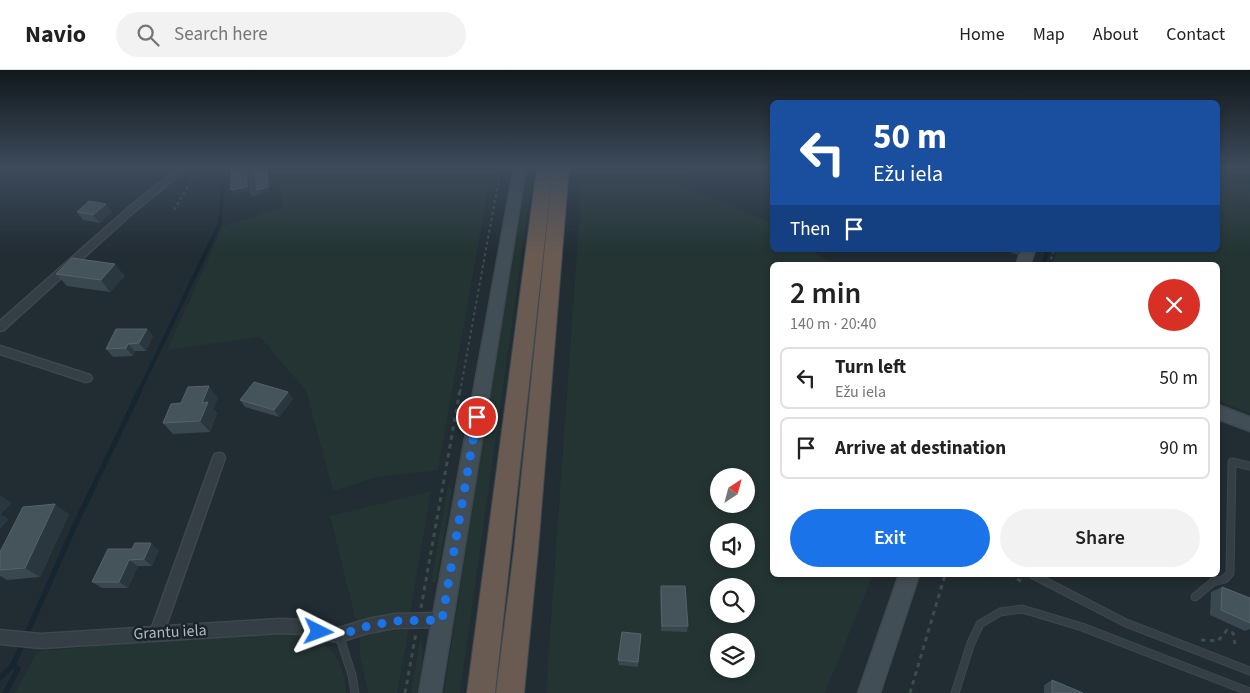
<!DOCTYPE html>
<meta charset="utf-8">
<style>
body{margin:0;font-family:"Source Sans 3",sans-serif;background:#f2f2f2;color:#222;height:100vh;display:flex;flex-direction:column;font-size:19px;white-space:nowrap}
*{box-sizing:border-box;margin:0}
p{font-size:16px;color:#767676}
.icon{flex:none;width:28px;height:28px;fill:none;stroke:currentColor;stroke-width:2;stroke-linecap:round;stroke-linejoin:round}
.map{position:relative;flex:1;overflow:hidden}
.panel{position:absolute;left:770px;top:192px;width:450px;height:315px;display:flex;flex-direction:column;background:#fff;border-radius:8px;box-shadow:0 2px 8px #0003}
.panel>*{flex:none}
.hud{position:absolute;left:770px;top:30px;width:450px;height:152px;border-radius:8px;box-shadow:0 2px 8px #0003;background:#1a4fa0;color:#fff;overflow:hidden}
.needle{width:32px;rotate:36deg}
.buttons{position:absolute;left:710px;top:398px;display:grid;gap:10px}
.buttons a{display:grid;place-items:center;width:45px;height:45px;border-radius:50%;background:#fff;box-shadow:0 2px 8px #0003;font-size:25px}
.pin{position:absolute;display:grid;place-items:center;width:42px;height:42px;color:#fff;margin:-21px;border:2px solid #fff;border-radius:50%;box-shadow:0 1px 5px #0007}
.me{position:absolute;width:55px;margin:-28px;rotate:93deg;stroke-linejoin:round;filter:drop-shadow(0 0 4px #0008)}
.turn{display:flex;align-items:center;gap:18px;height:105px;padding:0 20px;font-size:22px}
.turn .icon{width:65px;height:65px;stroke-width:2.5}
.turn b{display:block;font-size:35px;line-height:42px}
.then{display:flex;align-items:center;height:48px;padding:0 20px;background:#0003;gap:10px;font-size:19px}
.round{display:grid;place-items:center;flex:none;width:52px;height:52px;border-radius:26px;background:#f2f2f2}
.summary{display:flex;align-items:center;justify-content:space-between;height:85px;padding:0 20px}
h1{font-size:30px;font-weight:600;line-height:38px}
.button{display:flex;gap:10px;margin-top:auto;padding:10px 20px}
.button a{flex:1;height:58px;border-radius:30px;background:#1a73e8;color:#fff;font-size:20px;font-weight:600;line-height:58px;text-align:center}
.button a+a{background:#f2f2f2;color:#222}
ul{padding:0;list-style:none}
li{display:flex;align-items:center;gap:15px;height:62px;margin:0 10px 8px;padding:0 10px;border:2px solid #e0e0e0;border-radius:8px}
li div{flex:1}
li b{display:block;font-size:19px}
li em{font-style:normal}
header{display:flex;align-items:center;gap:30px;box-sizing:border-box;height:70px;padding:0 25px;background:#fff;border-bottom:1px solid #e0e0e0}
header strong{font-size:24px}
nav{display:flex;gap:28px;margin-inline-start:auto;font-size:18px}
.search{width:350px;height:45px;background:#f2f2f2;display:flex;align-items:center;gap:12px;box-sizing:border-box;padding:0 18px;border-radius:28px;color:#767676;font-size:19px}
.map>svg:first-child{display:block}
</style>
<header>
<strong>Navio</strong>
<div class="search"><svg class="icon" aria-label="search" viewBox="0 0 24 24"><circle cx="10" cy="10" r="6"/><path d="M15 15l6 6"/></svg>Search here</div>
<nav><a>Home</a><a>Map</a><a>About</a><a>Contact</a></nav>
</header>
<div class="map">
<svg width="1250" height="623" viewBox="0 0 1250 623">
<rect width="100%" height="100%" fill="#212c33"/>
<g fill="#233432" fill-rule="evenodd">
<path d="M276,97h216l-54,303 -61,7 -44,14 -27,-100 -46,-54 -93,13 56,-124 60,-18z"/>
<path d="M524,97h10l-74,526h-16z"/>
<path d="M583,97h110l-14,18 93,38v27h38l26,15h-64v310h101l-48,118h-277l-2,-3zM719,406h27v28h-27zM719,461h27v28h-27zM719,516h27v28h-27zM719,571h27v28h-27z"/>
<path d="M1218,97h32v246l-32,-12v-136h-166l5,-15h161z"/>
<path d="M448,415l4,5 -16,92h-5z"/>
<path d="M431,421l-21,123 -54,7 -26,-105z"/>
<path d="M409,559l-12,64h-29l-8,-37v-22z"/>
<path d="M277,562c45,4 64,13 70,61h-332l21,-39 10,-5 9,1 116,-12z"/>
<path d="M420,569c7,17 0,37 -3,54h-6z"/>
</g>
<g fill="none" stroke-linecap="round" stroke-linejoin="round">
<g stroke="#16252f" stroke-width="4">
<path d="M1043,195l5,-15"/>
<path d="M139,322l81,-169 4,-56"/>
</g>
<g stroke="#16252f" stroke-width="5">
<path d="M0,608l13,-13 63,-142 64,-133"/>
<path d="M5,623l13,-24 -5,-4"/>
</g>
<g stroke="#3d474d" stroke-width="7">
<g id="lane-far1">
<path d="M252,97l2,25"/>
<path d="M1014,180l12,4"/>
</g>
</g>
<g stroke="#3d474d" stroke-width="9">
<g id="lane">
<path d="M1033,505l93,48 124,48"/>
<path d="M1195,527l18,-15 12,-3 5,-6 2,-111 18,4"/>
<path d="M339,565l13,40 3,18"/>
<path d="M955,623l16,-50 9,-19 20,-12 22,-3 60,18 168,65"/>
</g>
</g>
<g stroke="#3d474d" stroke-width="3">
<g id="street">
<path d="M180,97h9l-54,44 -131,119 -4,1v-10l129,-114z"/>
<path d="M0,276l90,29 2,3 -2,3 -4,1 -86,-28z"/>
<path d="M219,383l4,1 2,4 -59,168 114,-7 23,1 36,8 29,-9 27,-5 47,-1 5,2 2,5 -2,5 -5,2 -47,1 -27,5 -29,9 -20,-3 -16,-5 -23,-1 -239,15 -41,-4v-14l41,4 111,-7 61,-169 2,-4z"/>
</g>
</g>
<g stroke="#3d474d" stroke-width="3">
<g id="secondary">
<path d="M514,97h12l-85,526h-22z"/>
<path d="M1021,180h14l-5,15h-14z"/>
<path d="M1218,335l32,12v14l-32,-12z"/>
<path d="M899,505h20l-39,118h-22z"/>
</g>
</g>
<g stroke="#3e494e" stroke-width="2">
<g id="highway">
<path d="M537,97h16l-58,526h-28z"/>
<path d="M553,97h16l-31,383 -14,143h-28l18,-143z"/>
</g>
</g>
<g stroke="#3b4d4a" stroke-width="2" stroke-dasharray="3 3" stroke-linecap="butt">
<path d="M1244,97l6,1"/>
<path d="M174,140l25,-43"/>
<path d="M1049,195l5,-15"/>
<path d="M460,322l41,-225"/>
</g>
<g stroke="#3b4d4a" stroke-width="3" stroke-dasharray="4.5 4.5" stroke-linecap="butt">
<path d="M1009,505l16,8"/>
<path d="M421,538l39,-218"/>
<path d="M1201,570l17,1 9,-11 6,3 2,11"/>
<path d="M405,623l11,-60"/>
<path d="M910,623l35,-118"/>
</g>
<use href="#lane-far1" stroke="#343e44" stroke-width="5"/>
<use href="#lane" stroke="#343e44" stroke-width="7"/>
<use href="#street" fill="#343e44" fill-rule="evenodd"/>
<use href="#secondary" fill="#424e56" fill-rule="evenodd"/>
<use href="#highway" fill="#695b52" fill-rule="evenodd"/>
</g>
<g fill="#39474f">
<path d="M77,142h35l-12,11 -17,-3z"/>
<path d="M56,204l69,2 -15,16 -43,-6z"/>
<path d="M147,259l6,7 -7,15h-11l-2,5 -20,1 -7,-8z"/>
<path d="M288,322l5,7 -14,18 -34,-10 -5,-7z"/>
<path d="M218,328l-5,11 4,4 -7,19 -37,2 -10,-11 18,-20z"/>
<path d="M69,444l-29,63 -33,3 -7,-4v-24z"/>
<path d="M108,479l51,1 -7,16h-14l-10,22h-26l-10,-6z"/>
<path d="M661,516l27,40 -1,6 -26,-1 -1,-39z"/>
<path d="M1222,517l28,11v31l-5,2 -35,-16 1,-23z"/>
<path d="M641,564l-3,33 -19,-2 -1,-5z"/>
<path d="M1052,610l31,13h-39v-8z"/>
</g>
<g fill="#2a373e">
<path d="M246,97h2l2,24 -17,3 -2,-4z"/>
<path d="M267,97h1l2,25 -11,2 -2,-4z"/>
<path d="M106,134l6,8 -12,11 -7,-8z"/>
<path d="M115,194l10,12 -15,16 -9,-12z"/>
<path d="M147,259l6,7 -7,15 -7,-8z"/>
<path d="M128,274l7,7 -2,5 -7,-8z"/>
<path d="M209,316l9,12 -5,11 4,4 -7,19 -10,-11 2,-18z"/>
<path d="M288,322l5,7 -14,18 -5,-7z"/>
<path d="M0,425l12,8 -11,11 8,5 -9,10z"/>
<path d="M55,434l14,10 -29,63 -15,-9z"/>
<path d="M151,473l8,7 -7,16 -8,-7z"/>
<path d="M129,490l9,6 -10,22 -9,-6z"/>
</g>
<g fill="#45535b" stroke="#56636b">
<path d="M231,97h15l1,20 -16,3z"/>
<path d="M255,97h12l1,20 -11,3z"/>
<path d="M89,131l17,3 -13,11 -16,-3z"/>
<path d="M72,188l43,6 -14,16 -45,-6z"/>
<path d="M116,259h31l-8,14 -11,1 -2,4 -20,1z"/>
<path d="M254,312l34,10 -14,18 -34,-10z"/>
<path d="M209,316l-7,17 6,-1 -8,19 -37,2 8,-19 10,-1 7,-16z"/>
<path d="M55,434l-30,64 -25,2v-18l23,-45z"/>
<path d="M135,473h16l-7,16 -15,1 -10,22h-27l16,-33h24z"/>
<path d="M661,516h24l3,40h-26z"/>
<path d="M1222,517l28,11v25l-29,-13z"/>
<path d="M622,562l19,2 -3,28 -20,-2z"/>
<path d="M1052,610l31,13h-31z"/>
</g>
<linearGradient id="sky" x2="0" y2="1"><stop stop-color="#12181c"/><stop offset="0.53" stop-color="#3d4b5b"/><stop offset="1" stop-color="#3d4b5b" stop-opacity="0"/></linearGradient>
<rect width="1250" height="184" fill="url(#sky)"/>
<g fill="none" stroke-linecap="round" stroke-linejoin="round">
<path stroke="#1a73e8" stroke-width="9" stroke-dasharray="0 16.2" d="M319,562l20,3 29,-9 27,-5 47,-1 35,-203"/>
</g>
<g text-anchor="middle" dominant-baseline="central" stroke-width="5" stroke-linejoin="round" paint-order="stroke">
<g font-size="16" fill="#aeb9c1" stroke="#192328">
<text transform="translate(170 562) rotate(-3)">Grantu iela</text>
</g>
</g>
</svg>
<div class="buttons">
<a><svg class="needle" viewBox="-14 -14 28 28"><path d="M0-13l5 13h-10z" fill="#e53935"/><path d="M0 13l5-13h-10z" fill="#767676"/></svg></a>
<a><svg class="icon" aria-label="sound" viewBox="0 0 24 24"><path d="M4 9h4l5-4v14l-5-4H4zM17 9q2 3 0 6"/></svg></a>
<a><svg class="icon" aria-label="search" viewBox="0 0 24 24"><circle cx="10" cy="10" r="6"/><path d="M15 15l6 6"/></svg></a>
<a><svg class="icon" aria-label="layers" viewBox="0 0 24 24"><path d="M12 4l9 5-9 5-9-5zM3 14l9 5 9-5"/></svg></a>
</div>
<div class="pin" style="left:477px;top:347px;background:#d93025"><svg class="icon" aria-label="arrive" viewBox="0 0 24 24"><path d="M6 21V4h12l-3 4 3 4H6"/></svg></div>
<svg class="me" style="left:319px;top:562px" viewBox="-20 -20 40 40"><path d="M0-17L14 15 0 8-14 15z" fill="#1a73e8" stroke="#fff" stroke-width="4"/></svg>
<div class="hud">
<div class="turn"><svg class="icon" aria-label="left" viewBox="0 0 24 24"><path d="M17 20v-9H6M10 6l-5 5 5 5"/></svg><div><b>50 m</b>Ežu iela</div></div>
<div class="then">Then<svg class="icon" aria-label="arrive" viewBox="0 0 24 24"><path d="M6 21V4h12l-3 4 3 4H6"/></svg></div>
</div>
<section class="panel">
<div class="summary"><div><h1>2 min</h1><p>140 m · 20:40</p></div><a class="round" style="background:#d93025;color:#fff"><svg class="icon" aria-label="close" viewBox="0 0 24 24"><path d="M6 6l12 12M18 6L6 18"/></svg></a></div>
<ul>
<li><svg class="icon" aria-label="left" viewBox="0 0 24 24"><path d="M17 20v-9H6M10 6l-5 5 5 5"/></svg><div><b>Turn left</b><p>Ežu iela</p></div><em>50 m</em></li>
<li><svg class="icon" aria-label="arrive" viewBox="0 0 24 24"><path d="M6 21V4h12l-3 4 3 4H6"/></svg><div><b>Arrive at destination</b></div><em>90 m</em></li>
</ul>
<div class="button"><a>Exit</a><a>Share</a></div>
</section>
</div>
